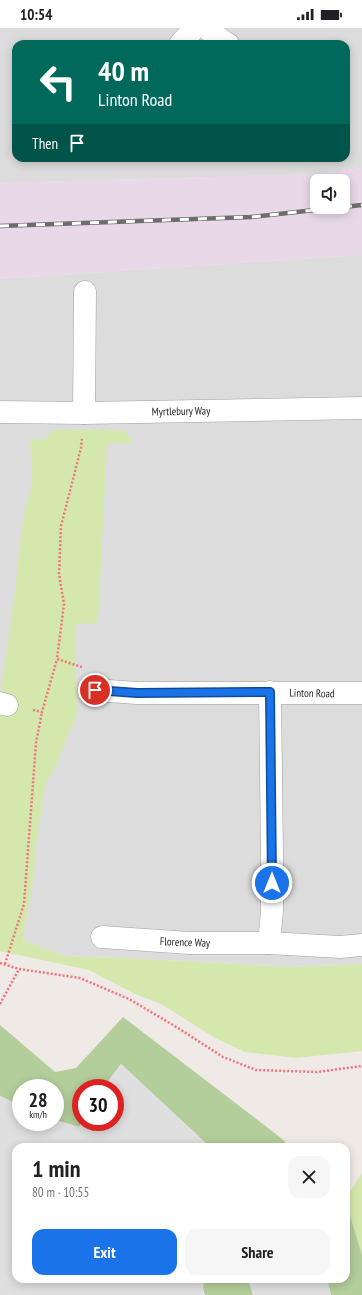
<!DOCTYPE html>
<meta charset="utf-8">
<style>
body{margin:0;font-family:"PT Sans Narrow",sans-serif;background:#f6f6f6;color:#202124;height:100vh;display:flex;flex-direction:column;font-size:15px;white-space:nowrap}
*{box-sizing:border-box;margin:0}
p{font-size:13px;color:#757577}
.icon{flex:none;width:22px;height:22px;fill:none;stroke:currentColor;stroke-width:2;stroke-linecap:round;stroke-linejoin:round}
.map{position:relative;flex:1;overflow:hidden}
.side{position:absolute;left:12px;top:1115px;width:338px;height:140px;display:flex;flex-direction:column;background:#fff;border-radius:12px;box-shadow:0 2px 10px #0003}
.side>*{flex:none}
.hud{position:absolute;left:12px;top:12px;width:338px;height:122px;border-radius:12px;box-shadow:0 2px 10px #0003;background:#00695c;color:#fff;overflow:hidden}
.tools{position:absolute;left:310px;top:146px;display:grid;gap:8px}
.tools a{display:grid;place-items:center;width:40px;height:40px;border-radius:8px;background:#fff;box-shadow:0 2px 10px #0003;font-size:20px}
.speed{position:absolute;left:12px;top:1051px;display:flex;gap:8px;font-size:20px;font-weight:700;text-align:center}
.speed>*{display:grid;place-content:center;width:52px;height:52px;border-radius:50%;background:#fff;box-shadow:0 2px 10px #0003;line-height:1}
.speed small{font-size:10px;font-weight:400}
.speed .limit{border:6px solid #d22;background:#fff;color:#111}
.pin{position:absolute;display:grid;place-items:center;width:34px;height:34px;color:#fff;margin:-17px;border:2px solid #fff;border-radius:50%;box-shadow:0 1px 4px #0007}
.me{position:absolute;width:44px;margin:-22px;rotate:0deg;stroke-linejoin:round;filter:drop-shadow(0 0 3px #0008)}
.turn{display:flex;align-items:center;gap:14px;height:84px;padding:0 20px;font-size:18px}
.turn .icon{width:52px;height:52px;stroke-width:2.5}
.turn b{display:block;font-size:28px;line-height:34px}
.then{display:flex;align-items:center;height:38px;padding:0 20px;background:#0003;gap:8px;font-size:15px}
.round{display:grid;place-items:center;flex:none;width:42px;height:42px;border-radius:12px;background:#f6f6f6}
.head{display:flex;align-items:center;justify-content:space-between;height:68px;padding:0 20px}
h1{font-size:24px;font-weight:700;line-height:30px}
.action{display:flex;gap:8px;margin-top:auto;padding:8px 20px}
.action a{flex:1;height:46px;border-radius:12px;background:#1a73e8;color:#fff;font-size:16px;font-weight:700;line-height:46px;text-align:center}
.action a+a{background:#f6f6f6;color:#202124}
.status{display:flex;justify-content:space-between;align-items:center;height:28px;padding:0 20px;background:#fff;direction:ltr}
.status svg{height:11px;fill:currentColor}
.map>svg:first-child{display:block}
</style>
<div class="status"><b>10:54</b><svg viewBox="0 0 49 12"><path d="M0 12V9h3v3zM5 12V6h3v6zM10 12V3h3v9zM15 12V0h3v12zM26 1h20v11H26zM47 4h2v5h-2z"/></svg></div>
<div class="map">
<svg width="362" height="1267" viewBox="0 0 362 1267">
<rect width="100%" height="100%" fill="#efeae5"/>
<g fill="#dddcdc" fill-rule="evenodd">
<path d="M0,0h362v140l-45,6 -317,9zM16,16h330v114h-330z"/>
<path d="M362,227v709l-71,3 -145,-8 -82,-3 -41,-16 11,-66 -34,-32v-563z"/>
</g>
<path fill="#e8d8e8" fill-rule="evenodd" d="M362,140v87l-362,24v-96l317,-9zM317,153h26v26h-26z"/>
<g fill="#d4e8ad">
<path d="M54,402h70l10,13h-27l-9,180 -23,1 2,89 -24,60 -7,8 -11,69 -1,24 -11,66 41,16 82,3 145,8 71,-3v87l-66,7 -51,-6 -30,-14 -54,-34 -26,-10 -46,-24 -89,-19v-256l14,-95 8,-74 10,-45 -2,-42 13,1z"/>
<path d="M362,1145v82l-16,-53v-4z"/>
</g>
<g fill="#b3cd9b">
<path d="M123,989l158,121 9,9h-80l-89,-83 -18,24h-22v34h1l-3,5 -24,-7v-32h-34v18l-21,-10v-71l55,47 21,-4z"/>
<path d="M346,1174l16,53v40h-31l-4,-16h19z"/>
<path d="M204,1251h44l5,16h-48l-2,-6z"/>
</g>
<g fill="#dfdfdf">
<path d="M121,1036l89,83h-194v132h188l-1,10 2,6h-205v-199l21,10v16h34v-2l24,7 3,-5h33v-34h-12z"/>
<path d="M248,1251h79l4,16h-78z"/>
</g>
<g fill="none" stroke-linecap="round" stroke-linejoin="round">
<g stroke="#a0a0a0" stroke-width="23">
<g id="minor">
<path d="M206,0l18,14 4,2"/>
<path d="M180,16l15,-16"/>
<path d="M0,384l84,1 278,-5"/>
<path d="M84,385l1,-121"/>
<path d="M95,662l42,3h225"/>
<path d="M0,675l7,2"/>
<path d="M102,909l87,6h80l71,4 22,-2"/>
<path d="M269,915l3,-32v-56l-2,-163"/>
</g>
</g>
<g stroke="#f5717b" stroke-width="2.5" stroke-dasharray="2 2" stroke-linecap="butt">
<path d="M82,639l-25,-8 7,-55 -5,-30 2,-48 20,-78 1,-9"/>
<path d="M33,682l9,2 15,-53"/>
<path d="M0,935l19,6 61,9 49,21 49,29 45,29 33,13 61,2 45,-6"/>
<path d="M5,936l19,-60 12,-161 6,-31"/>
<path d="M0,976l19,-35"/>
</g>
<use href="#minor" stroke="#fff" stroke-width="22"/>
<g stroke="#6d6d6d" stroke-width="4.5">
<g id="rail">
<path d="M343,179l19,-2"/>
<path d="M0,198l251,-9 91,-10"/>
</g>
</g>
<use href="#rail" stroke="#fff" stroke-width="3" stroke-dasharray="9" stroke-linecap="butt"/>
</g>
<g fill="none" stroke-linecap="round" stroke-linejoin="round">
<g stroke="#114b97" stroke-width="10">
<path id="route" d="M95,662l42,3 133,-1 2,191"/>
</g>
<use href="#route" stroke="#1a73e8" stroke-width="7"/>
</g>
<g text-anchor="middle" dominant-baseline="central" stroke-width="3" stroke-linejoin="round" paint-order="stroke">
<g font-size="11" fill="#1f1f1f" stroke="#fff">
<text transform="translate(181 383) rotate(-1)">Myrtlebury Way</text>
<text transform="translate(312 665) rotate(1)">Linton Road</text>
<text transform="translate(185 914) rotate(2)">Florence Way</text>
</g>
</g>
</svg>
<div class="tools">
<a><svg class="icon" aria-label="sound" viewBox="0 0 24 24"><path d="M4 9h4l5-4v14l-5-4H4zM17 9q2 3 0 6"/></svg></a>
</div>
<div class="speed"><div>28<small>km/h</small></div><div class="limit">30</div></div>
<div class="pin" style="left:95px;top:662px;background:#d93025"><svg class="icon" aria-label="arrive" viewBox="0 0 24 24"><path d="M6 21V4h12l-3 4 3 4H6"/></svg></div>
<svg class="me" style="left:272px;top:855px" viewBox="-20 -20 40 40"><circle r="17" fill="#1a73e8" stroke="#fff" stroke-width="3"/><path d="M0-11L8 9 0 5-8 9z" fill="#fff"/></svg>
<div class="hud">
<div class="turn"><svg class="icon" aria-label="left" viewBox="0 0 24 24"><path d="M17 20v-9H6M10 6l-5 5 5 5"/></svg><div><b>40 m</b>Linton Road</div></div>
<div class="then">Then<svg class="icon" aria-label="arrive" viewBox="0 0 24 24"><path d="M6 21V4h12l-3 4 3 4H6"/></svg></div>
</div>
<section class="side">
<div class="head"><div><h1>1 min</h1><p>80 m · 10:55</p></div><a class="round"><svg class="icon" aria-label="close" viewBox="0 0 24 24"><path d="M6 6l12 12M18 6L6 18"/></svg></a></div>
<div class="action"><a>Exit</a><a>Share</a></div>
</section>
</div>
